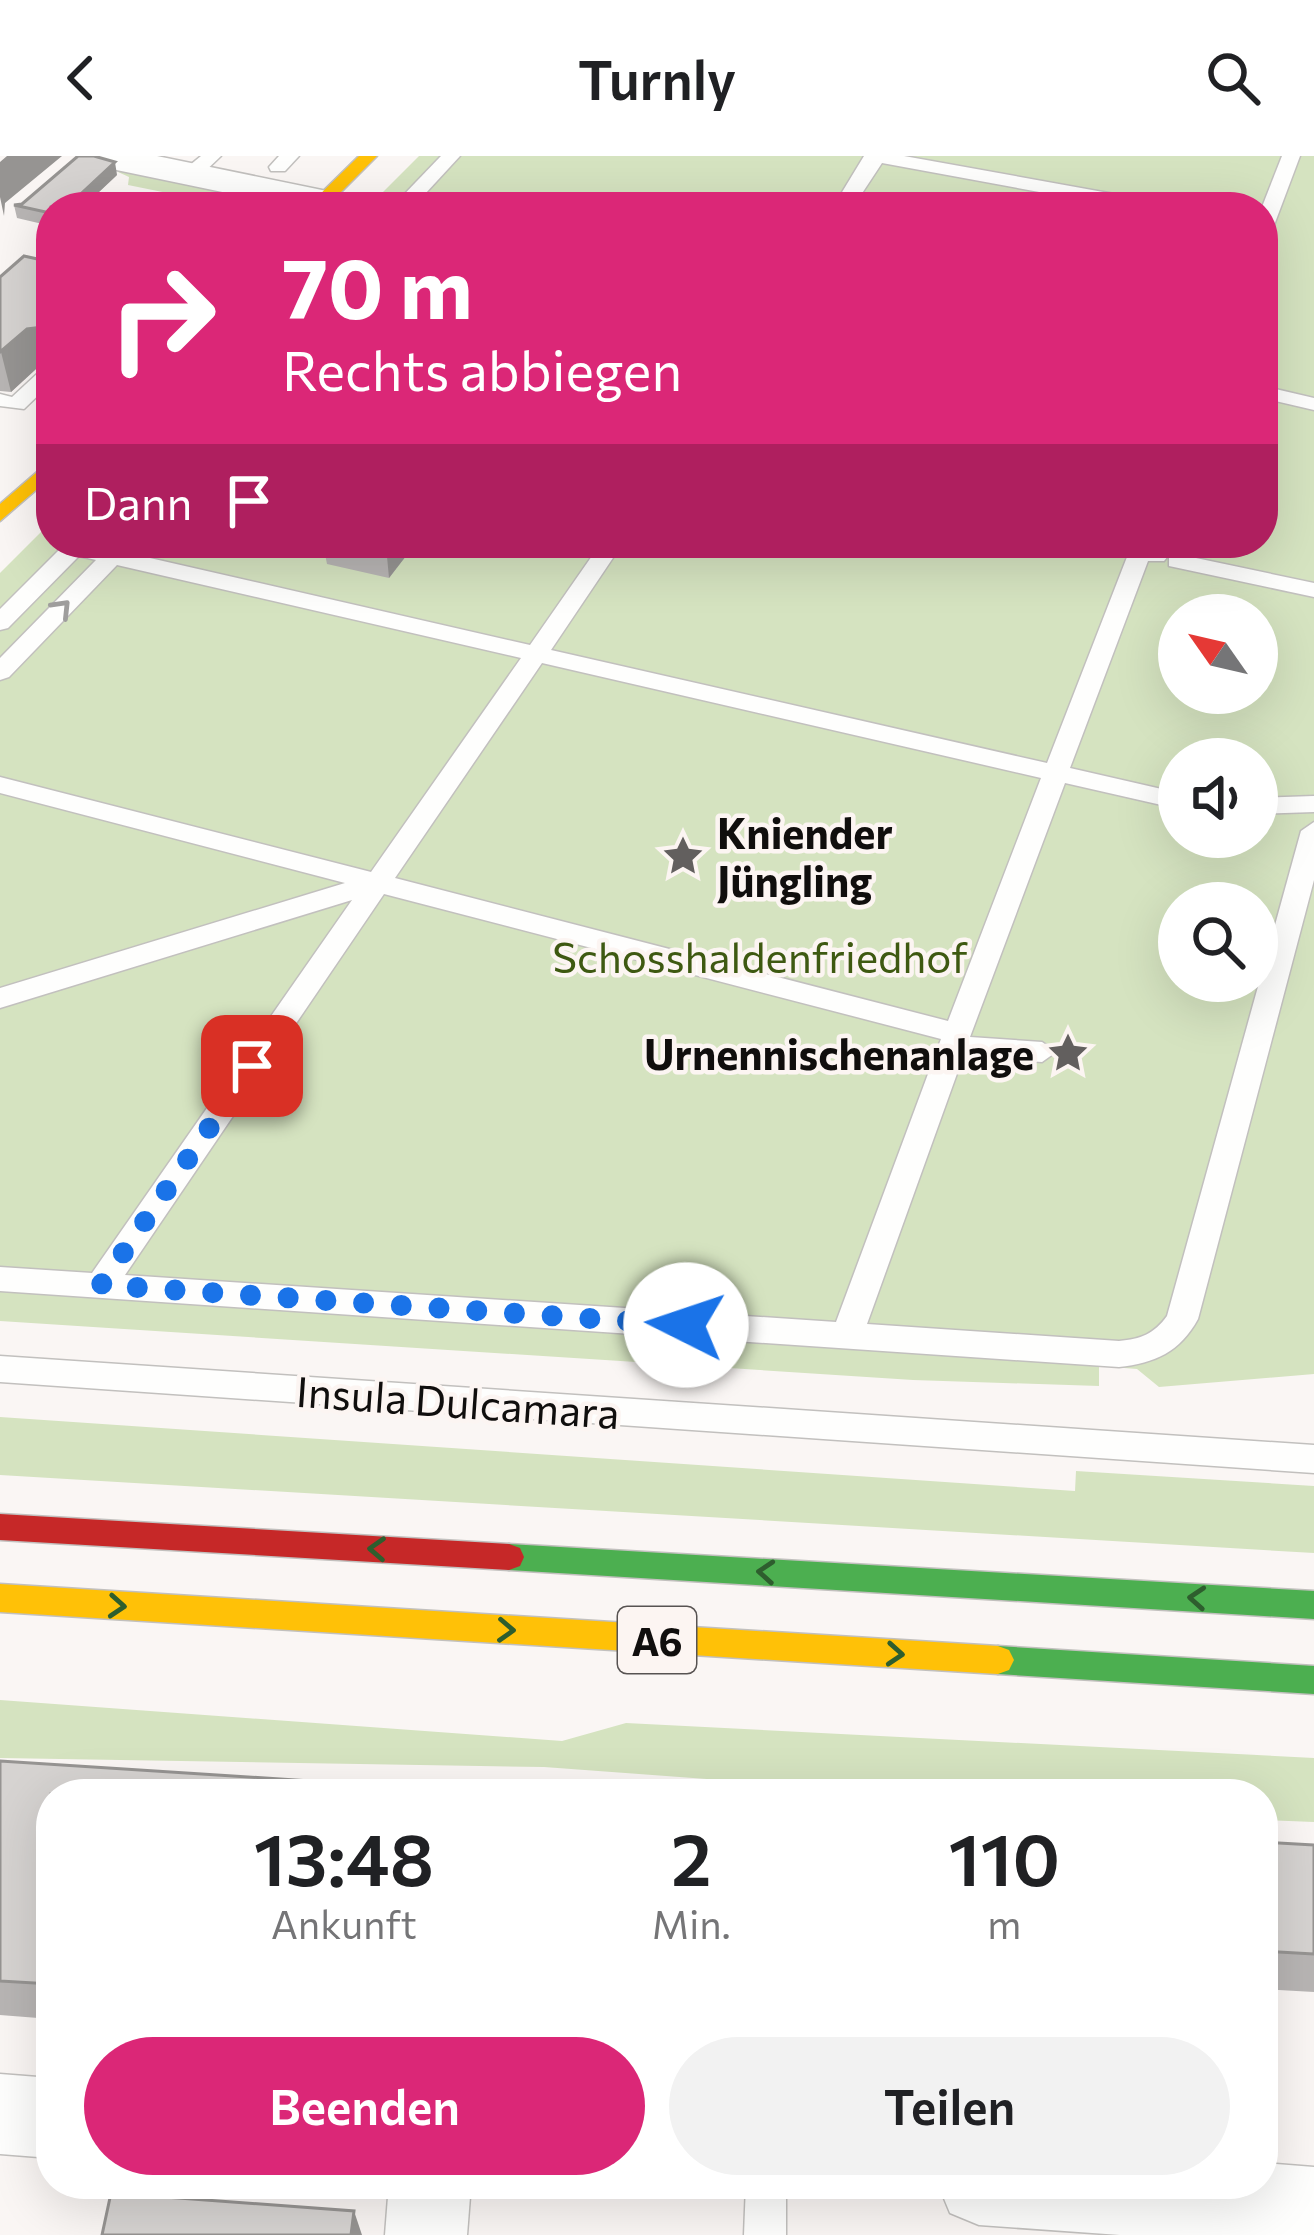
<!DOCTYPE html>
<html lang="de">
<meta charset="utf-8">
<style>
body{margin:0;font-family:Commissioner,sans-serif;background:#f2f2f2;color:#202124;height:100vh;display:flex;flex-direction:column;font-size:45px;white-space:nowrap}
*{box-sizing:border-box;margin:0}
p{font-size:39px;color:#757577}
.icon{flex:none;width:66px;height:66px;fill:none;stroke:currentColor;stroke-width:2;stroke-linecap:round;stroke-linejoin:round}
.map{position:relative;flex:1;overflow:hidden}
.details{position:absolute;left:36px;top:1623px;width:1242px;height:420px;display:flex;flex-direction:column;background:#fff;border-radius:48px;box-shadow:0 12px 48px #0002}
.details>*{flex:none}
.guide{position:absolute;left:36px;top:36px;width:1242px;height:366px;border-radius:48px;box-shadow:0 12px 48px #0002;background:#db2777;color:#fff;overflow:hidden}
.needle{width:78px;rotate:304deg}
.tools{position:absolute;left:1158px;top:438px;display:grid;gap:24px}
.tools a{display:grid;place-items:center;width:120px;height:120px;border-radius:50%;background:#fff;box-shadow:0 12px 48px #0002;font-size:60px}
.pin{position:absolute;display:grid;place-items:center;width:102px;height:102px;color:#fff;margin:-51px;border-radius:24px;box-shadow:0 6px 18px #0006}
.me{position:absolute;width:132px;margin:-66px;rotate:274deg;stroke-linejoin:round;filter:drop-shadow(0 0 9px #0008)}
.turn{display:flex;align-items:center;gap:42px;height:252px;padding:0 48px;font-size:54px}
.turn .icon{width:156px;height:156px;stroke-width:2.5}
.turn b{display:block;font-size:84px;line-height:102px}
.then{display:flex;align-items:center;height:114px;padding:0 48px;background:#0003;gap:24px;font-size:45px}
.eta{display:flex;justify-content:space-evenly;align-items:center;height:204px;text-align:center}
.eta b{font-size:72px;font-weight:600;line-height:84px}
.button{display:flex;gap:24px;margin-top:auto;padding:24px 48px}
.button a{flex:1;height:138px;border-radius:72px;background:#db2777;color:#fff;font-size:48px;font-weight:600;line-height:138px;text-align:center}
.button a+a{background:#f2f2f2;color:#202124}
header{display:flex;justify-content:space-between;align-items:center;height:156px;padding:0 48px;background:#fff;font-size:54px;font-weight:600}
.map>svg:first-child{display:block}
</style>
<header><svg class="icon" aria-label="back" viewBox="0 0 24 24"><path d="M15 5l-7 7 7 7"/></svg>Turnly<svg class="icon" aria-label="search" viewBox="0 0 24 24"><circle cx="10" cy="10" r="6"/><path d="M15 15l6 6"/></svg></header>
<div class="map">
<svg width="1314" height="2079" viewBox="0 0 1314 2079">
<rect width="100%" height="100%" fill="#faf6f4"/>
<g fill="#d5e3c0" fill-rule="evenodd">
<path d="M419,0h895v1218l-155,13 -22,-18 -38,-3v20l-186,-6 -913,-59v-748l51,-51v21h1212v-336h-895zM1179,459h78v78h-78zM1179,603h78v78h-78zM1179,747h78v78h-78z"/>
<path d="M125,10l144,33 7,8h-71l2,-6 -79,-16 1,-8 -11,-5z"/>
<path d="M0,1261l1075,74 1,-20 238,15v67l-1314,-78z"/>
<path d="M0,1544l562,41 64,-18 688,35v64l-51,-2v-26h-353l-366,-27 -544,-9z"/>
</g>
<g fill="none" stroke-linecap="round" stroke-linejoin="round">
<g stroke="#c2c0be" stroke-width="3">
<g id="lane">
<path d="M201,0h20l-23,22h-14v-8z"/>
<path d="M279,0h20l-14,15h-14l-2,-4z"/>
<path d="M441,0h19l-47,51h-21z"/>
<path d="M864,0h40l249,45 10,6h-42l-239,-44 -29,44h-20z"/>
<path d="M1282,0h18l-27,72 -10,6 -1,-27z"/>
<path d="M51,215v12l-27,26 -24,-3v-12l12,3 27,-25z"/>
<path d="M1263,230l51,12v12l-51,-12z"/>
<path d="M66,387l41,6 5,-6h18l-2,10 402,92 71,-102h22l-72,107 496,113 80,-206 -43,-9 -3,-5h74l-2,6 15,7 -4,5h-16l-78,207 109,25v16l-114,-26 -95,254 72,5 14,10 -14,10 -79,-5 -96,267 252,17c22,-2 35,-7 48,-25l134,-485 13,-9v58l-116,439c-18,33 -43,44 -79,48l-1119,-76v-24l92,6 260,-373 -352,108v-20l345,-105 -345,-90v-16l371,95 150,-214 -404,-93 -108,112 -9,3v-22l96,-98 -17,-4 -71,72 -8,2v-21zM542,507l499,115 -93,243 -553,-143zM384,738l557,145 -105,283 -711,-47z"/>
<path d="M1177,398l137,29v14l-145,-31v-10z"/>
<path d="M1314,640v16l-57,2v-16z"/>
<path d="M0,1200l1314,89v28l-1314,-91z"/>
<path d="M746,2028h40v51h-42z"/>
</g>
</g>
<g stroke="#c2c0be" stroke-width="3">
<g id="street">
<path d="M83,0h74l165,34 14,3 5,8 -4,6h-42l-193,-40 -13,-3z"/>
<path d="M0,1918l51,4v80l-51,-4z"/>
<path d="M1263,2007l51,4v68h-194l-141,-10 -29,-12 -12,-29h325z"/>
<path d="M389,2028h82l-4,51h-82z"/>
</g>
</g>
<g stroke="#c2c0be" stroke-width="3">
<g id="fast">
<path d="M509,1388l805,47v28l-805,-49 -11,-4 -4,-9 4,-9z"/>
<path d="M998,1490l316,20v28l-316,-20 -11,-4 -5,-10 5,-10z"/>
</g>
</g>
<g stroke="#c2c0be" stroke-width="3">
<g id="slow">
<path d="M359,0h18l-51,51h-19z"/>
<path d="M51,304v17l-51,44v-17z"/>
<path d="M0,1428l998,62 11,4 5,10 -5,10 -11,4 -998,-62z"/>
</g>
</g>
<g stroke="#c2c0be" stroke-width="3">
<path id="jam" d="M0,1358l509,30 11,4 4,9 -4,9 -11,4 -509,-30z"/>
</g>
<use href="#lane" fill="#fefefd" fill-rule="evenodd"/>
<use href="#street" fill="#fefefd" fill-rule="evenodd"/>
<use href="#fast" fill="#4caf50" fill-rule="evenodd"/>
<use href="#slow" fill="#ffc107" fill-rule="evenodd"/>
<use href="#jam" fill="#c62828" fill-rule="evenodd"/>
</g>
<g fill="#b8b5b4">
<path d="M117,19l-34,32h-32v19l-34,-8 -3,-13z"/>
<path d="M0,121l36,92 -25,23 -11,-1z"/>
<path d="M279,387h137l-27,35 -62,-14 -2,-10z"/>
<path d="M0,1605l51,33v225l-51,-4z"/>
<path d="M1263,1686l51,3v147l-51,-3z"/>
</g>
<g fill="#969492">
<path d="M7,0h55l-57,47 -1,13 -4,-19v-35z"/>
<path d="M115,6l2,13 -34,32h-11l-1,-4z"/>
<path d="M51,164v47l-15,2 -25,23 -10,-40 26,-23z"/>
<path d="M388,387h28l-27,35 -3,-32z"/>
<path d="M354,2055l8,24h-11z"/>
</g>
<g fill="#d6d3d1" stroke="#969492" stroke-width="3">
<path d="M78,0h16l21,6 -44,41 -7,-2 -6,6h-7l-1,6 -36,-8 8,-1z"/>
<path d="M24,100l27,6v58l-8,7 -16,2 -27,23v-75z"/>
<path d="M0,1605l512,33h-461v190l-51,-3z"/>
<path d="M1263,1686l51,3v109l-51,-3z"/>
<path d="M111,2037l243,18 -3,24h-249z"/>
</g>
<defs><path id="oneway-chevron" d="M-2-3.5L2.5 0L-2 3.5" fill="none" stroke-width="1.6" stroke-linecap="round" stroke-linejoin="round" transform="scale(3)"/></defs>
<use stroke="#9f9e9d" href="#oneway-chevron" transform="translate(62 452) rotate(-46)"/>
<g stroke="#2e5e2e">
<use href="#oneway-chevron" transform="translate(377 1393) rotate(-177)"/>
<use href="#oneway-chevron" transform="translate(766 1416) rotate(-176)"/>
<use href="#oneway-chevron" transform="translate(1197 1442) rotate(-176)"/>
<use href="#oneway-chevron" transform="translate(117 1450) rotate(4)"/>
<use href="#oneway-chevron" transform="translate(506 1474) rotate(3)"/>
<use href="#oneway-chevron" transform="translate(895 1498) rotate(4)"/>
</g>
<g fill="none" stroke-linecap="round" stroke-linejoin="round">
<path stroke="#1a73e8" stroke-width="21" stroke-dasharray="0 37.8" d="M252,910l-151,219 585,40"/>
</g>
<defs>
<g id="sight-bare" transform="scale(3.24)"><path d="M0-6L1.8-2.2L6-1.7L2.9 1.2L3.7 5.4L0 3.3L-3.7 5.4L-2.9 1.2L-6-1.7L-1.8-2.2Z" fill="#625f5e" stroke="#fcf5f2" stroke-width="2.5" paint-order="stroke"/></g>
</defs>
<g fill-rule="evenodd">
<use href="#sight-bare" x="683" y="700"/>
<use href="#sight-bare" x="1068" y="897"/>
</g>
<g text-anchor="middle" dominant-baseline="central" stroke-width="9" stroke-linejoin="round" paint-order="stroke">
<rect fill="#fcf5f2" stroke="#575352" stroke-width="3" x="618" y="1451" width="78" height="66" rx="9"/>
<g font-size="39" font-weight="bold" fill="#100e0d">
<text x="657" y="1484">A6</text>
</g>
<g font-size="42" font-weight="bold" fill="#100e0d" stroke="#fcf5f2" text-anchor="start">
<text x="717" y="676">Kniender<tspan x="717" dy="48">Jüngling</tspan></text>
<text x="1034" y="897" text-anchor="end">Urnennischenanlage</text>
</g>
<g font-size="42" fill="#3e5911" stroke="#fcf5f2">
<text x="760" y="800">Schosshaldenfriedhof</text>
</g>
<g font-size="42" fill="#100e0d" stroke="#fcf5f2">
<text transform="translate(458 1245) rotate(4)">Insula Dulcamara</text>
</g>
</g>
</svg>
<div class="tools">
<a><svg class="needle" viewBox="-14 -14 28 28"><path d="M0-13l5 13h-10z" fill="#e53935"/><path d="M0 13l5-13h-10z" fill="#757577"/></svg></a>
<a><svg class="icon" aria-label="sound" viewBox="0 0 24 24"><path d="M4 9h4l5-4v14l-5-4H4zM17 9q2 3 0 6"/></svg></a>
<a><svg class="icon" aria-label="search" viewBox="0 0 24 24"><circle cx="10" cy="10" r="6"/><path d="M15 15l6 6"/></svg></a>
</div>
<div class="pin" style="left:252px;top:910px;background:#d93025"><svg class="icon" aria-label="arrive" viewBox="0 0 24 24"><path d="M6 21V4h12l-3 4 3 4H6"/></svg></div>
<svg class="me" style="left:686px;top:1169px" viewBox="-20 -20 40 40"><circle r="19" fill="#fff"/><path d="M0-13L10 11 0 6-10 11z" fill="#1a73e8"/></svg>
<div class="guide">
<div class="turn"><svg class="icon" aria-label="right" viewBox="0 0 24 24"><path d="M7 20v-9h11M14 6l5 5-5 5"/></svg><div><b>70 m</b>Rechts abbiegen</div></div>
<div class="then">Dann<svg class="icon" aria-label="arrive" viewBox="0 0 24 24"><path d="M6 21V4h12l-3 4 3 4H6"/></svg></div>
</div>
<section class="details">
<div class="eta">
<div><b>13:48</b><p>Ankunft</p></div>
<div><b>2</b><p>Min.</p></div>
<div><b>110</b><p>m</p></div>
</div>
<div class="button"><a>Beenden</a><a>Teilen</a></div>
</section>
</div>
